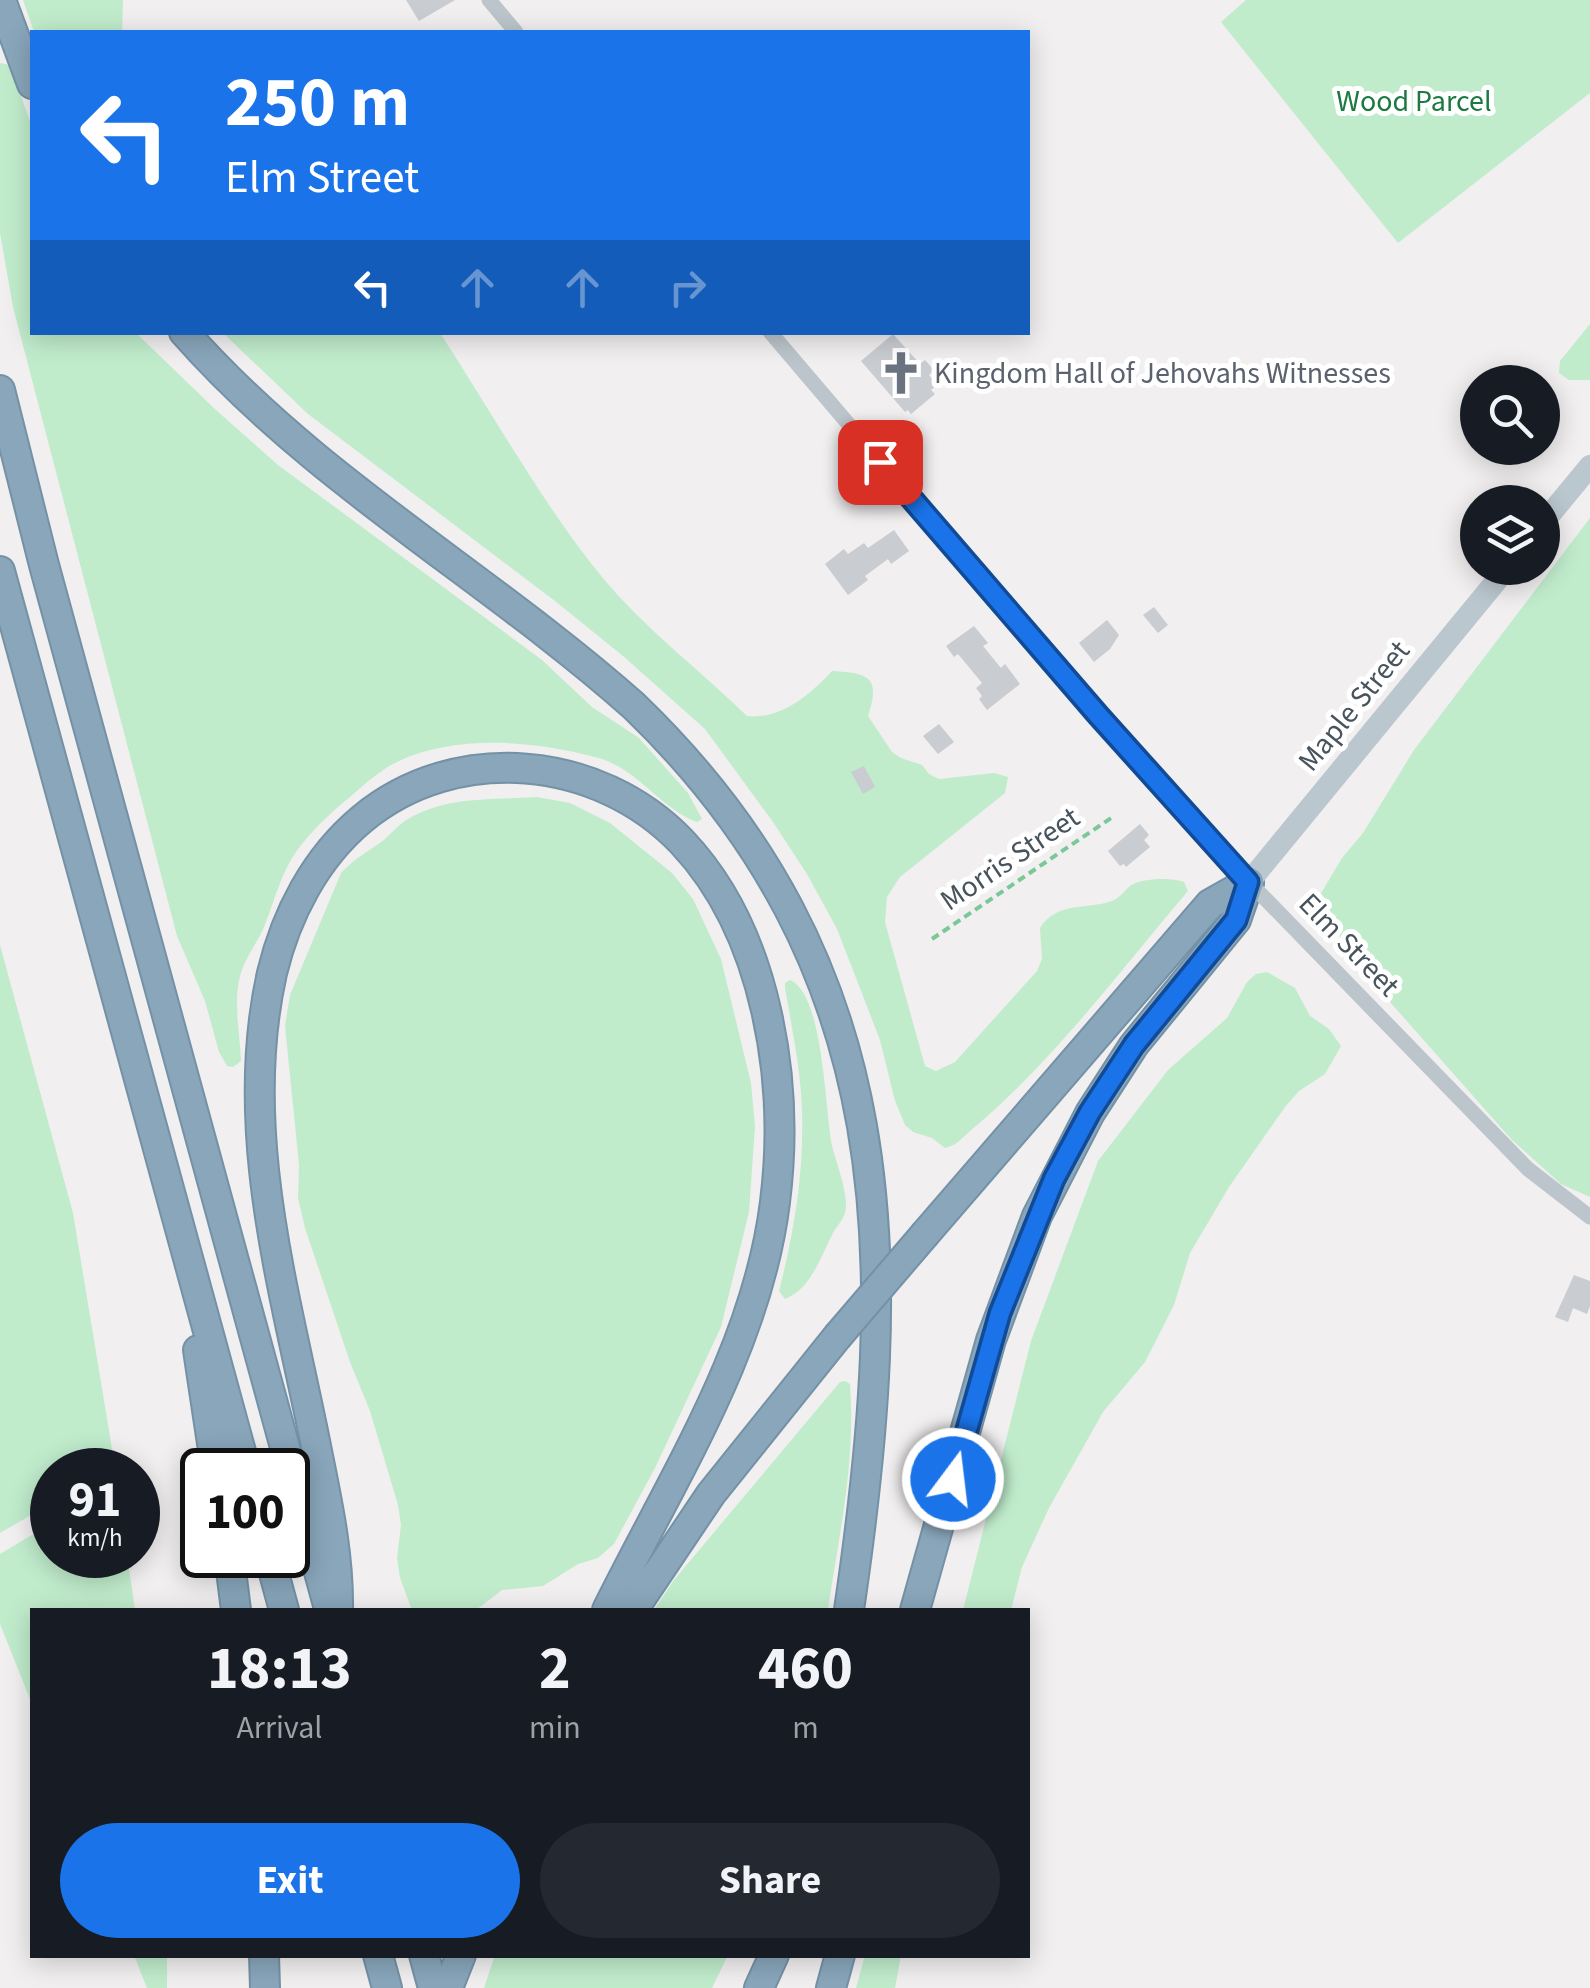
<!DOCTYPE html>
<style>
body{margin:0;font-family:"Source Sans 3",sans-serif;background:#242831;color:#f1f3f6;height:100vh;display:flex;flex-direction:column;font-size:38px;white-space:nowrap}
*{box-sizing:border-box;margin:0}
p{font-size:32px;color:#9ea1a6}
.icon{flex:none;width:55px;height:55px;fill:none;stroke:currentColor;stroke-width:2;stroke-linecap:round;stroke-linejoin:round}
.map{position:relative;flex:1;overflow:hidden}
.drawer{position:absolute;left:30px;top:1608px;width:1000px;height:350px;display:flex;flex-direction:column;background:#171b24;border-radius:0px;box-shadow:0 5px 25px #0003}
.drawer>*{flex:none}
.guide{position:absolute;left:30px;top:30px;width:1000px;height:305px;border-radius:0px;box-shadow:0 5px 25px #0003;background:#1a73e8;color:#fff;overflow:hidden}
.controls{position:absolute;left:1460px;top:365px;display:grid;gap:20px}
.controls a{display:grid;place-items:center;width:100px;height:100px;border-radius:50%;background:#171b24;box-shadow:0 5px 25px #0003;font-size:50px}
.speed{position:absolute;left:30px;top:1448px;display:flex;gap:20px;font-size:50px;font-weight:700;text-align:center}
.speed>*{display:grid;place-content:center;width:130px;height:130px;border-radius:50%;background:#171b24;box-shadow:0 5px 25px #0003;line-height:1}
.speed small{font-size:25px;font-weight:400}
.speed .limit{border:5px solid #111;border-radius:15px;background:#fff;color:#111}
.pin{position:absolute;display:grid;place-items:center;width:85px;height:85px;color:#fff;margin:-42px;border-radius:20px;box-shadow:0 5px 15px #0006}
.me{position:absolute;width:110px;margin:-55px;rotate:15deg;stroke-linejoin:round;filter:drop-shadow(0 0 8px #0008)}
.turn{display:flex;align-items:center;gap:35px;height:210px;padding:0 30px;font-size:45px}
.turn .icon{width:130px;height:130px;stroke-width:2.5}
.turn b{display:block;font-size:70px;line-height:85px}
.lanes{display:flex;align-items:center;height:95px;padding:0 30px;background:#0003;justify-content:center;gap:50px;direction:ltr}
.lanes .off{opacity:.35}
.eta{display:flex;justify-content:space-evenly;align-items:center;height:170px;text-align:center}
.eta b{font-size:60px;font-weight:700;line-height:70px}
.primary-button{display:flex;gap:20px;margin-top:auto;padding:20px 30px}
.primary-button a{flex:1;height:115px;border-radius:60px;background:#1a73e8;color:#fff;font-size:40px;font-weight:700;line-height:115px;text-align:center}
.primary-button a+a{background:#242831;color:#f1f3f6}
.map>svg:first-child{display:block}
</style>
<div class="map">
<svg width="1590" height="1988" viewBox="0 0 1590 1988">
<rect width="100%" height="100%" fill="#f1efef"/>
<g fill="#c0eccc">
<path d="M23,0h100l-1,32h-88z"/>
<path d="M1246,0h344v93l-192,150 -177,-221z"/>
<path d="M0,63l10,2 22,62v205l104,1 80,77 62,55 264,195 50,47 47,31 49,55 14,26 -5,3c-38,-14 -60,-55 -102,-65 -61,-16 -137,-23 -196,4 -18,8 -34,23 -49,36 -20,16 -39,34 -54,55 -14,20 -21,46 -30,70 -6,17 -18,31 -24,48 -10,27 -2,63 -1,91l-8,6 -6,-1 -8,-14 -14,-51 -28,-65 -164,-629 -13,-74z"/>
<path d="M1590,324v56h-21l-10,-7 1,-12z"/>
<path d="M223,333h217c53,81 101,169 162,244 43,52 97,92 145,139 34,4 64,-22 85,-45 37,2 49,6 36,45l24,36 9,6 21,7 7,9 10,5 55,-6 14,4 -3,16 -105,84 -13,20 -2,25 40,144 11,5 19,-9 82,-91 5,-12 -2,-31c17,-27 46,-18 72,-27 8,-3 12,-10 18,-15 10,-8 42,-9 54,-4l4,9c-70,82 -135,171 -218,240 -9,8 -13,14 -25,17l-13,-10 -19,-6 -8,-7 -10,-24 -15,-61 -43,-111 -30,-55 -34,-52 -68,-93 -82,-73 -68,-55 -247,-187z"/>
<path d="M1590,518v679l-29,-13 -49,-44 -130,-147 -29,-46 -25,-22 -9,-20 1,-10 22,-37 21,-25 51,-83z"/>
<path d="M537,797l33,6 40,20 62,50 21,26 28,60 30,124 4,43 -6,86 -28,115 -66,141 -41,76 -16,14 -20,6 -35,22 -41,4 -26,20h-64l-12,-32 -3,-20 4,-33 -3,-20 -28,-94 -20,-49 -45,-134 -7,-30 1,-33 -14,-139 5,-31 51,-122c14,-15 28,-22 43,-33 8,-7 14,-15 24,-21 38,-23 85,-19 129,-22z"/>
<path d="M0,945l73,268 42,254 -6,3h-57v33l-52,30z"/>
<path d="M1267,972l28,16 15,28 19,13 12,17 -16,28 -26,17 -14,16 -56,80 -39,66 -16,52 -29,57 -42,50 -54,96 -27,59 -11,43h-48l68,-269 67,-180 70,-91 59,-52 20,-36 9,-8z"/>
<path d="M790,980c34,14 35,132 42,166 4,16 18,52 13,67 -2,7 -9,14 -12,20 -12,23 -22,56 -48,66l-6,-8c15,-58 25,-118 23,-179 -1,-42 -10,-83 -17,-124v-5z"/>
<path d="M845,1381l5,3c6,77 -11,150 -22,226h-174l20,-30 166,-198z"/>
<path d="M52,1523v32h75l8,55h-103v94l-32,-80v-70z"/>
<path d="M134,1955h33v33h-20z"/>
<path d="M495,1955h233l-16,33h-228z"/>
<path d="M865,1955h36l-6,33h-39z"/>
</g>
<g fill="#c9ccd1">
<path d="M406,0h49l-36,21z"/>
<path d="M893,334l27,30 5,-4 9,10 -5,5 8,10 -6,5 4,4 -24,20 -3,-4 -3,2 -44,-51z"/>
<path d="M894,530l15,21 -18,13 -3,-5 -23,17 3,4 -20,15 -23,-31 19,-15 4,5 16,-11 4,5z"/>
<path d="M1154,607l14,18 -10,8 -15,-18z"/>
<path d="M1107,620l12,15 -9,14 -16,13 -15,-19z"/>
<path d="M974,626l14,17 -5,3 18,22 4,-4 15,20 -33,26 -8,-11 3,-3 -6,-8 6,-5 -24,-29 -4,3 -8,-11z"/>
<path d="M939,724l15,18 -16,12 -15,-18z"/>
<path d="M864,766l11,21 -12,7 -12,-22z"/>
<path d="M1140,824l9,11 -5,5 6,7 -24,20 -2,-3 -4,2 -12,-15z"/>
<path d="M1574,1275l16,6v25l-3,8 -14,-6 -5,14 -13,-5z"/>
</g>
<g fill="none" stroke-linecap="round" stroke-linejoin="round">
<g stroke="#7491a6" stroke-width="32">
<g id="motorway">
<path d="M1,0l31,84"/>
<path d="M184,332c130,148 305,245 450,374 270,260 266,557 215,904"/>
<path d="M0,390l44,175 284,1040"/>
<path d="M0,571l246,899"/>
<path d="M926,1233l284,-329 39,-22"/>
<path d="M198,1350l18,120"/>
<path d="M229,1555l7,55"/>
<path d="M269,1555l15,55"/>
<path d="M338,1610c1,-58 -12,-113 -23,-169 -31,-153 -78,-312 -43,-468 14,-58 43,-115 90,-154 94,-78 237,-64 320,23 86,91 108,241 93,360 -18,147 -104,278 -168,408"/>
<path d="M633,1610l78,-116 126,-157"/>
<path d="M915,1610l76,-270 46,-124 53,-103 44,-68 102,-125 13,-38"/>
<path d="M264,1955l1,33"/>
<path d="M378,1955l9,33"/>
<path d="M424,1955l9,33"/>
<path d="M448,1988l13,-33"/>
<path d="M759,1988l15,-33"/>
<path d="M831,1988l9,-33"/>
</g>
</g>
<path stroke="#7ac899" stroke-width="4" stroke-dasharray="8 5" stroke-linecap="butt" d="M932,939l182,-123"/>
<g stroke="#bbc5cb" stroke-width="15">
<path d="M489,0l27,32"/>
<path d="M770,332l236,277 243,273 279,287 62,48"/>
</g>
<g stroke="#bbc7cf" stroke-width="22">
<path d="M1542,524l48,-58"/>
<path d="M1249,882l258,-314"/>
</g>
<use href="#motorway" stroke="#89a6bb" stroke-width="28"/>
<g stroke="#7491a6" stroke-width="32" stroke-linecap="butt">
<path id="motorway-bridge" d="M837,1337l89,-104"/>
</g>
<use href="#motorway-bridge" stroke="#89a6bb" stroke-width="28"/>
</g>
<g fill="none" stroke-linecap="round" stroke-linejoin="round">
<g stroke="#114b97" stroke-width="25">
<path id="route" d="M880,462l218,253 150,167 -12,38 -102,125 -44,67 -36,67 -54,134 -47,166"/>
</g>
<use href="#route" stroke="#1a73e8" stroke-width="18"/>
</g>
<defs>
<g id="church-bare" transform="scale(3.45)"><path d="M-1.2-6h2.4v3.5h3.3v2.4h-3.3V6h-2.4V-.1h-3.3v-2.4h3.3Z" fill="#6b7280" stroke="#fff" stroke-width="2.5" paint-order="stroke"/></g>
</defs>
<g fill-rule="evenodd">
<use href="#church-bare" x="901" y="373"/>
</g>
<g text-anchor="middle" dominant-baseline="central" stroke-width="10" stroke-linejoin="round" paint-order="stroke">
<g font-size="30" fill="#1c7941" stroke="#fff">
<text x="1414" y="101">Wood Parcel</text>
</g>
<g font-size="30" fill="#5b616d" stroke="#fff" text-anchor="start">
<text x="934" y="373">Kingdom Hall of Jehovahs Witnesses</text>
</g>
<g font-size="30" fill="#48545b" stroke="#fff">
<text transform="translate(1354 706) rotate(-51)">Maple Street</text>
<text transform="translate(1010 859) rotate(-34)">Morris Street</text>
<text transform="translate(1349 945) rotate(46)">Elm Street</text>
</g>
</g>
</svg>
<div class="controls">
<a><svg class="icon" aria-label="search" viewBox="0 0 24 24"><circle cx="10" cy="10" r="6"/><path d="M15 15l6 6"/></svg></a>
<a><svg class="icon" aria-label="layers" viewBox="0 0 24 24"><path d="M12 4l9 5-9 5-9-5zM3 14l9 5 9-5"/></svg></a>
</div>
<div class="speed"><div>91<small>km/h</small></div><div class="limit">100</div></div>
<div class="pin" style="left:880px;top:462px;background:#d93025"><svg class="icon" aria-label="arrive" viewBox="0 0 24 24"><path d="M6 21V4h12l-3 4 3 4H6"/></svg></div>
<svg class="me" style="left:953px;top:1479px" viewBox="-20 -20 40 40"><circle r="17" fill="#1a73e8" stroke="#fff" stroke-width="3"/><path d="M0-11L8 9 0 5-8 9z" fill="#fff"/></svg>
<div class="guide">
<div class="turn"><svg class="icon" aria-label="left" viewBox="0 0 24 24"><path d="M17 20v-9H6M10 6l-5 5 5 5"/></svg><div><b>250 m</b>Elm Street</div></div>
<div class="lanes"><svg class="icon" aria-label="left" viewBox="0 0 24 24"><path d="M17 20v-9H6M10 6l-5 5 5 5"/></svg><svg class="icon off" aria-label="ahead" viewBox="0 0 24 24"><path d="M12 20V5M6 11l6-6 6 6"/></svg><svg class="icon off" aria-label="ahead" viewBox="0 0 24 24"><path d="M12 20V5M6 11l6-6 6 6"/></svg><svg class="icon off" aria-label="right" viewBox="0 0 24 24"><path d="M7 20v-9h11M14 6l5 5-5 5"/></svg></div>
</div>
<section class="drawer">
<div class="eta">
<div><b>18:13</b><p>Arrival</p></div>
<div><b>2</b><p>min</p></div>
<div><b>460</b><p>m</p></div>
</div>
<div class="primary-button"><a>Exit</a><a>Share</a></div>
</section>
</div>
